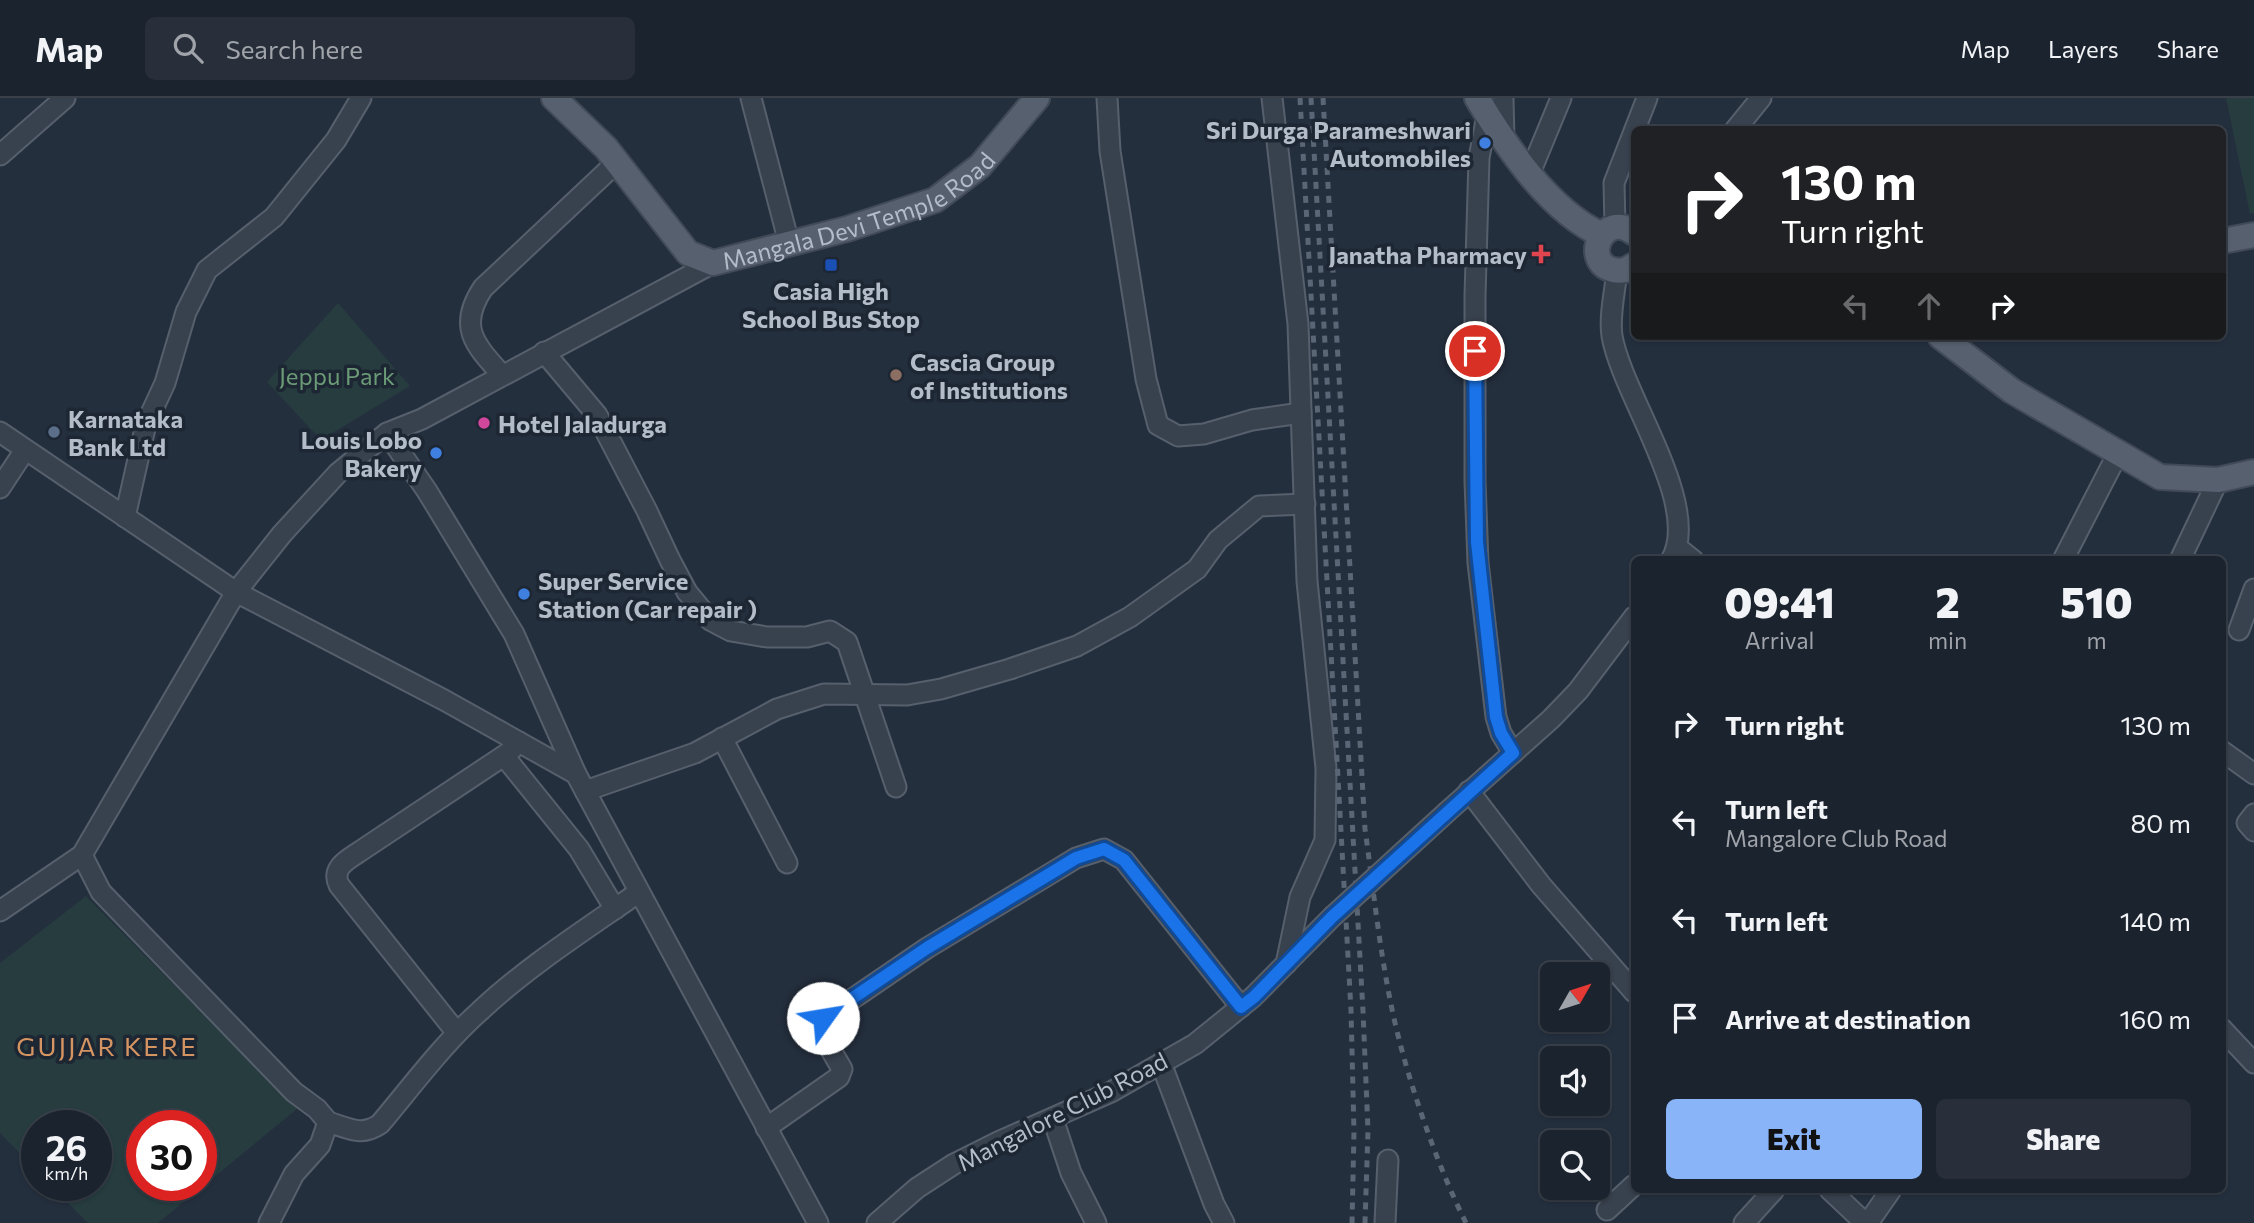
<!DOCTYPE html>
<style>
body{margin:0;font-family:Commissioner,sans-serif;background:#282f3a;color:#f1f3f6;height:100vh;display:flex;flex-direction:column;font-size:26px;white-space:nowrap}
*{box-sizing:border-box;margin:0}
p{font-size:23px;color:#a0a4aa}
.icon{flex:none;width:38px;height:38px;fill:none;stroke:currentColor;stroke-width:2;stroke-linecap:round;stroke-linejoin:round}
.map{position:relative;flex:1;overflow:hidden}
.sheet{position:absolute;left:1631px;top:458px;width:595px;height:637px;display:flex;flex-direction:column;background:#1b232e;border-radius:10px;box-shadow:0 2px 5px #0004,0 0 0 2px #39404a}
.sheet>*{flex:none}
.banner{position:absolute;left:1631px;top:28px;width:595px;height:214px;border-radius:10px;box-shadow:0 2px 5px #0004,0 0 0 2px #39404a;background:#202124;color:#fff;overflow:hidden}
.needle{width:46px;rotate:51deg}
.buttons{position:absolute;left:1540px;top:864px;display:grid;gap:14px}
.buttons a{display:grid;place-items:center;width:70px;height:70px;border-radius:10px;background:#1b232e;box-shadow:0 2px 5px #0004,0 0 0 2px #39404a;font-size:35px}
.speed{position:absolute;left:21px;top:1012px;display:flex;gap:14px;font-size:35px;font-weight:700;text-align:center}
.speed>*{display:grid;place-content:center;width:91px;height:91px;border-radius:50%;background:#1b232e;box-shadow:0 2px 5px #0004,0 0 0 2px #39404a;line-height:1}
.speed small{font-size:18px;font-weight:400}
.speed .limit{border:10px solid #d22;background:#fff;color:#111}
.pin{position:absolute;display:grid;place-items:center;width:60px;height:60px;color:#fff;margin:-30px;border:4px solid #fff;border-radius:50%;box-shadow:0 2px 7px #0007}
.me{position:absolute;width:77px;margin:-38px;rotate:58deg;stroke-linejoin:round;filter:drop-shadow(0 0 5px #0008)}
.turn{display:flex;align-items:center;gap:24px;height:147px;padding:0 35px;font-size:32px}
.turn .icon{width:91px;height:91px;stroke-width:2.5}
.turn b{display:block;font-size:49px;line-height:60px}
.lanes{display:flex;align-items:center;height:66px;padding:0 35px;background:#0003;justify-content:center;gap:35px;direction:ltr}
.lanes .off{opacity:.35}
.eta{display:flex;justify-content:space-evenly;align-items:center;height:119px;text-align:center}
.eta b{font-size:42px;font-weight:800;line-height:49px}
.action{display:flex;gap:14px;margin-top:auto;padding:14px 35px}
.action a{flex:1;height:80px;border-radius:10px;background:#8ab4f8;color:#111;font-size:28px;font-weight:800;line-height:80px;text-align:center}
.action a+a{background:#282f3a;color:#f1f3f6}
ul{padding:0;list-style:none}
li{display:flex;align-items:center;gap:21px;height:98px;padding:0 35px}
li div{flex:1}
li b{display:block;font-size:26px}
li em{font-style:normal}
header{display:flex;align-items:center;gap:42px;box-sizing:border-box;height:98px;padding:0 35px;background:#1b232e;border-bottom:2px solid #39404a}
header strong{font-size:33px}
nav{display:flex;gap:38px;margin-inline-start:auto;font-size:24px}
.search{width:490px;height:63px;background:#282f3a;display:flex;align-items:center;gap:18px;box-sizing:border-box;padding:0 24px;border-radius:10px;color:#a0a4aa;font-size:26px}
.map>svg:first-child{display:block}
</style>
<header>
<strong>Map</strong>
<div class="search"><svg class="icon" aria-label="search" viewBox="0 0 24 24"><circle cx="10" cy="10" r="6"/><path d="M15 15l6 6"/></svg>Search here</div>
<nav><a>Map</a><a>Layers</a><a>Share</a></nav>
</header>
<div class="map">
<svg width="2254" height="1125" viewBox="0 0 2254 1125">
<rect width="100%" height="100%" fill="#242f3e"/>
<g fill="#263c3f" fill-rule="evenodd">
<path d="M2226,0h28v115l-4,1z"/>
<path d="M338,205l72,83 -89,54 -54,-58z"/>
<path d="M86,798l211,213 -139,114h-70l-38,-38h46v-60h-59v46l-37,-38v-170zM142,1027h59v60h-59z"/>
</g>
<g fill="none" stroke-linecap="round" stroke-linejoin="round">
<g stroke="#565f6c" stroke-width="23">
<g id="minor">
<path d="M751,0l38,145"/>
<path d="M1107,0l3,53 36,228 12,46 20,11 26,-2 48,-14 49,-7"/>
<path d="M1272,0l26,226 9,257 19,187 -1,72 -25,57 -14,67"/>
<path d="M1503,0l1,42"/>
<path d="M1487,17l-8,43 -4,138v185l3,82 18,154 5,16 12,20"/>
<path d="M1735,32l26,-32"/>
<path d="M0,57l65,-57"/>
<path d="M1530,75l31,-75"/>
<path d="M1615,129l-1,-44 33,-85"/>
<path d="M1617,173c-2,20 -8,45 -5,65 10,59 91,170 59,224"/>
<path d="M544,254l53,63 50,96 23,49 17,32 23,28 21,11 36,6h40l23,-6 17,11 49,145"/>
<path d="M502,277c-27,-30 -45,-48 -19,-87l134,-126"/>
<path d="M0,334l236,160 208,108 132,74 242,449"/>
<path d="M387,335l40,58 87,143 62,140"/>
<path d="M0,390l25,-38"/>
<path d="M125,419l21,-93 19,-41 21,-71 21,-42 67,-53 62,-77 25,-42"/>
<path d="M1678,450l15,12"/>
<path d="M2063,462l55,-107"/>
<path d="M2180,462l38,-80"/>
<path d="M2239,532l15,-41"/>
<path d="M722,640l65,125"/>
<path d="M2222,653l32,23"/>
<path d="M504,658l75,93 36,60"/>
<path d="M585,693l110,-38 82,-44 47,-15 83,1 34,-6 69,-20 67,-23 53,-29 67,-48 21,-29 41,-34 46,-2"/>
<path d="M1469,693l72,94 93,107"/>
<path d="M1448,713l103,-92 27,-28 56,-74"/>
<path d="M2254,716l-7,9 7,8"/>
<path d="M82,757l19,37 193,200 23,17 11,13 -8,23 -26,29 -25,49"/>
<path d="M0,813l82,-56 154,-263 46,-58 56,-61 49,-40 35,-14 291,-156"/>
<path d="M2222,931l32,34"/>
<path d="M457,935l-118,-148c-9,-19 12,-27 26,-37l143,-95 11,-11"/>
<path d="M1161,965l53,141 10,19"/>
<path d="M1053,1021l18,54 25,50"/>
<path d="M328,1024c21,6 33,15 52,2 32,-38 63,-80 100,-113 48,-45 105,-81 159,-119"/>
<path d="M766,1030l73,-51 3,-8 -25,-43 6,-7 104,-71 126,-76 23,-14 28,-9 20,11 117,147"/>
<path d="M1830,1092l35,33"/>
<path d="M1607,1112l27,-25"/>
<path d="M877,1125l40,-35 37,-24 44,-22 113,-50 84,-48 58,-47 79,-80"/>
<path d="M1385,1125l3,-63"/>
<path d="M1744,1125l30,-33"/>
<path d="M1868,1125l23,-33"/>
</g>
</g>
<g stroke="#414a57" stroke-width="28">
<g id="major">
<path id="s1" d="M554,0l52,50 82,105 25,10 134,-34 88,-29 45,-34 57,-68"/>
<path d="M1477,0c29,48 72,113 125,137"/>
<path d="M1634,135c-30,-24 -54,28 -21,37 9,2 14,0 21,-5"/>
<path d="M2222,143l32,-6"/>
<path d="M1940,238l72,55 148,86 58,3 36,-8"/>
</g>
</g>
<use href="#minor" stroke="#38414e" stroke-width="19"/>
<use href="#major" stroke="#56606e" stroke-width="24"/>
<g stroke="#5a6575" stroke-width="5" stroke-dasharray="7 7" stroke-linecap="butt">
<path d="M1300,0l51,912 3,122 -2,91"/>
<path d="M1311,0l52,913 5,119 -3,93"/>
<path d="M1323,0l42,731c10,72 17,147 36,218 15,56 39,124 65,176"/>
</g>
<g stroke="#565f6c" stroke-width="23" stroke-linecap="butt">
<path id="minor-bridge" d="M1332,819l116,-106"/>
</g>
<use href="#minor-bridge" stroke="#38414e" stroke-width="19"/>
</g>
<g fill="none" stroke-linecap="round" stroke-linejoin="round">
<g stroke="#114b97" stroke-width="18">
<path id="route" d="M823,920l104,-70 126,-76 23,-14 28,-9 20,11 117,147 13,-10 78,-80 181,-164 -12,-20 -5,-16 -19,-175 -2,-191"/>
</g>
<use href="#route" stroke="#1a73e8" stroke-width="12"/>
</g>
<g fill="#3f7fe0" stroke="#1d2633" stroke-width="2.5">
<circle cx="1485" cy="45" r="7"/>
<circle cx="436" cy="355" r="7"/>
<circle cx="524" cy="496" r="7"/>
</g>
<path fill="#e0444e" stroke="#1d2633" stroke-width="2.5" d="M1537.5 145.5h7v7h7v7h-7v7h-7v-7h-7v-7h7z"/>
<rect fill="#1a4fb4" stroke="#1d2633" stroke-width="2.5" x="824" y="160" width="14" height="14" rx="3.5"/>
<circle fill="#8d6e63" stroke="#1d2633" stroke-width="2.5" cx="896" cy="277" r="7"/>
<circle fill="#d1479c" stroke="#1d2633" stroke-width="2.5" cx="484" cy="325" r="7"/>
<circle fill="#5c6f8a" stroke="#1d2633" stroke-width="2.5" cx="54" cy="334" r="7"/>
<g text-anchor="middle" dominant-baseline="central" stroke-width="7" stroke-linejoin="round" paint-order="stroke">
<g font-size="24" font-weight="bold" fill="#b4bcc9" stroke="#1d2633" text-anchor="start">
<text x="1471" y="31" text-anchor="end">Sri Durga Parameshwari<tspan x="1471" dy="28">Automobiles</tspan></text>
<text x="1527" y="156" text-anchor="end">Janatha Pharmacy</text>
<text x="831" y="192" text-anchor="middle">Casia High<tspan x="831" dy="28">School Bus Stop</tspan></text>
<text x="910" y="263">Cascia Group<tspan x="910" dy="28">of Institutions</tspan></text>
<text x="68" y="320">Karnataka<tspan x="68" dy="28">Bank Ltd</tspan></text>
<text x="498" y="325">Hotel Jaladurga</text>
<text x="422" y="341" text-anchor="end">Louis Lobo<tspan x="422" dy="28">Bakery</tspan></text>
<text x="538" y="482">Super Service<tspan x="538" dy="28">Station (Car repair )</tspan></text>
</g>
<g font-size="24" fill="#b4bcc9" stroke="#1d2633">
<text stroke="none"><textPath href="#s1" startOffset="388">Mangala Devi Temple Road</textPath></text>
<text transform="translate(1062 1013) rotate(-27)">Mangalore Club Road</text>
</g>
<g font-size="24" fill="#6b9a76" stroke="#1d2633">
<text x="337" y="277">Jeppu Park</text>
</g>
<g font-size="26" letter-spacing="2" fill="#d59563" stroke="#1d2633">
<text x="107" y="947">GUJJAR KERE</text>
</g>
</g>
</svg>
<div class="buttons">
<a><svg class="needle" viewBox="-14 -14 28 28"><path d="M0-13l5 13h-10z" fill="#e53935"/><path d="M0 13l5-13h-10z" fill="#a0a4aa"/></svg></a>
<a><svg class="icon" aria-label="sound" viewBox="0 0 24 24"><path d="M4 9h4l5-4v14l-5-4H4zM17 9q2 3 0 6"/></svg></a>
<a><svg class="icon" aria-label="search" viewBox="0 0 24 24"><circle cx="10" cy="10" r="6"/><path d="M15 15l6 6"/></svg></a>
</div>
<div class="speed"><div>26<small>km/h</small></div><div class="limit">30</div></div>
<div class="pin" style="left:1475px;top:253px;background:#d93025"><svg class="icon" aria-label="arrive" viewBox="0 0 24 24"><path d="M6 21V4h12l-3 4 3 4H6"/></svg></div>
<svg class="me" style="left:823px;top:920px" viewBox="-20 -20 40 40"><circle r="19" fill="#fff"/><path d="M0-13L10 11 0 6-10 11z" fill="#1a73e8"/></svg>
<div class="banner">
<div class="turn"><svg class="icon" aria-label="right" viewBox="0 0 24 24"><path d="M7 20v-9h11M14 6l5 5-5 5"/></svg><div><b>130 m</b>Turn right</div></div>
<div class="lanes"><svg class="icon off" aria-label="left" viewBox="0 0 24 24"><path d="M17 20v-9H6M10 6l-5 5 5 5"/></svg><svg class="icon off" aria-label="ahead" viewBox="0 0 24 24"><path d="M12 20V5M6 11l6-6 6 6"/></svg><svg class="icon" aria-label="right" viewBox="0 0 24 24"><path d="M7 20v-9h11M14 6l5 5-5 5"/></svg></div>
</div>
<section class="sheet">
<div class="eta">
<div><b>09:41</b><p>Arrival</p></div>
<div><b>2</b><p>min</p></div>
<div><b>510</b><p>m</p></div>
</div>
<ul>
<li><svg class="icon" aria-label="right" viewBox="0 0 24 24"><path d="M7 20v-9h11M14 6l5 5-5 5"/></svg><div><b>Turn right</b></div><em>130 m</em></li>
<li><svg class="icon" aria-label="left" viewBox="0 0 24 24"><path d="M17 20v-9H6M10 6l-5 5 5 5"/></svg><div><b>Turn left</b><p>Mangalore Club Road</p></div><em>80 m</em></li>
<li><svg class="icon" aria-label="left" viewBox="0 0 24 24"><path d="M17 20v-9H6M10 6l-5 5 5 5"/></svg><div><b>Turn left</b></div><em>140 m</em></li>
<li><svg class="icon" aria-label="arrive" viewBox="0 0 24 24"><path d="M6 21V4h12l-3 4 3 4H6"/></svg><div><b>Arrive at destination</b></div><em>160 m</em></li>
</ul>
<div class="action"><a>Exit</a><a>Share</a></div>
</section>
</div>
